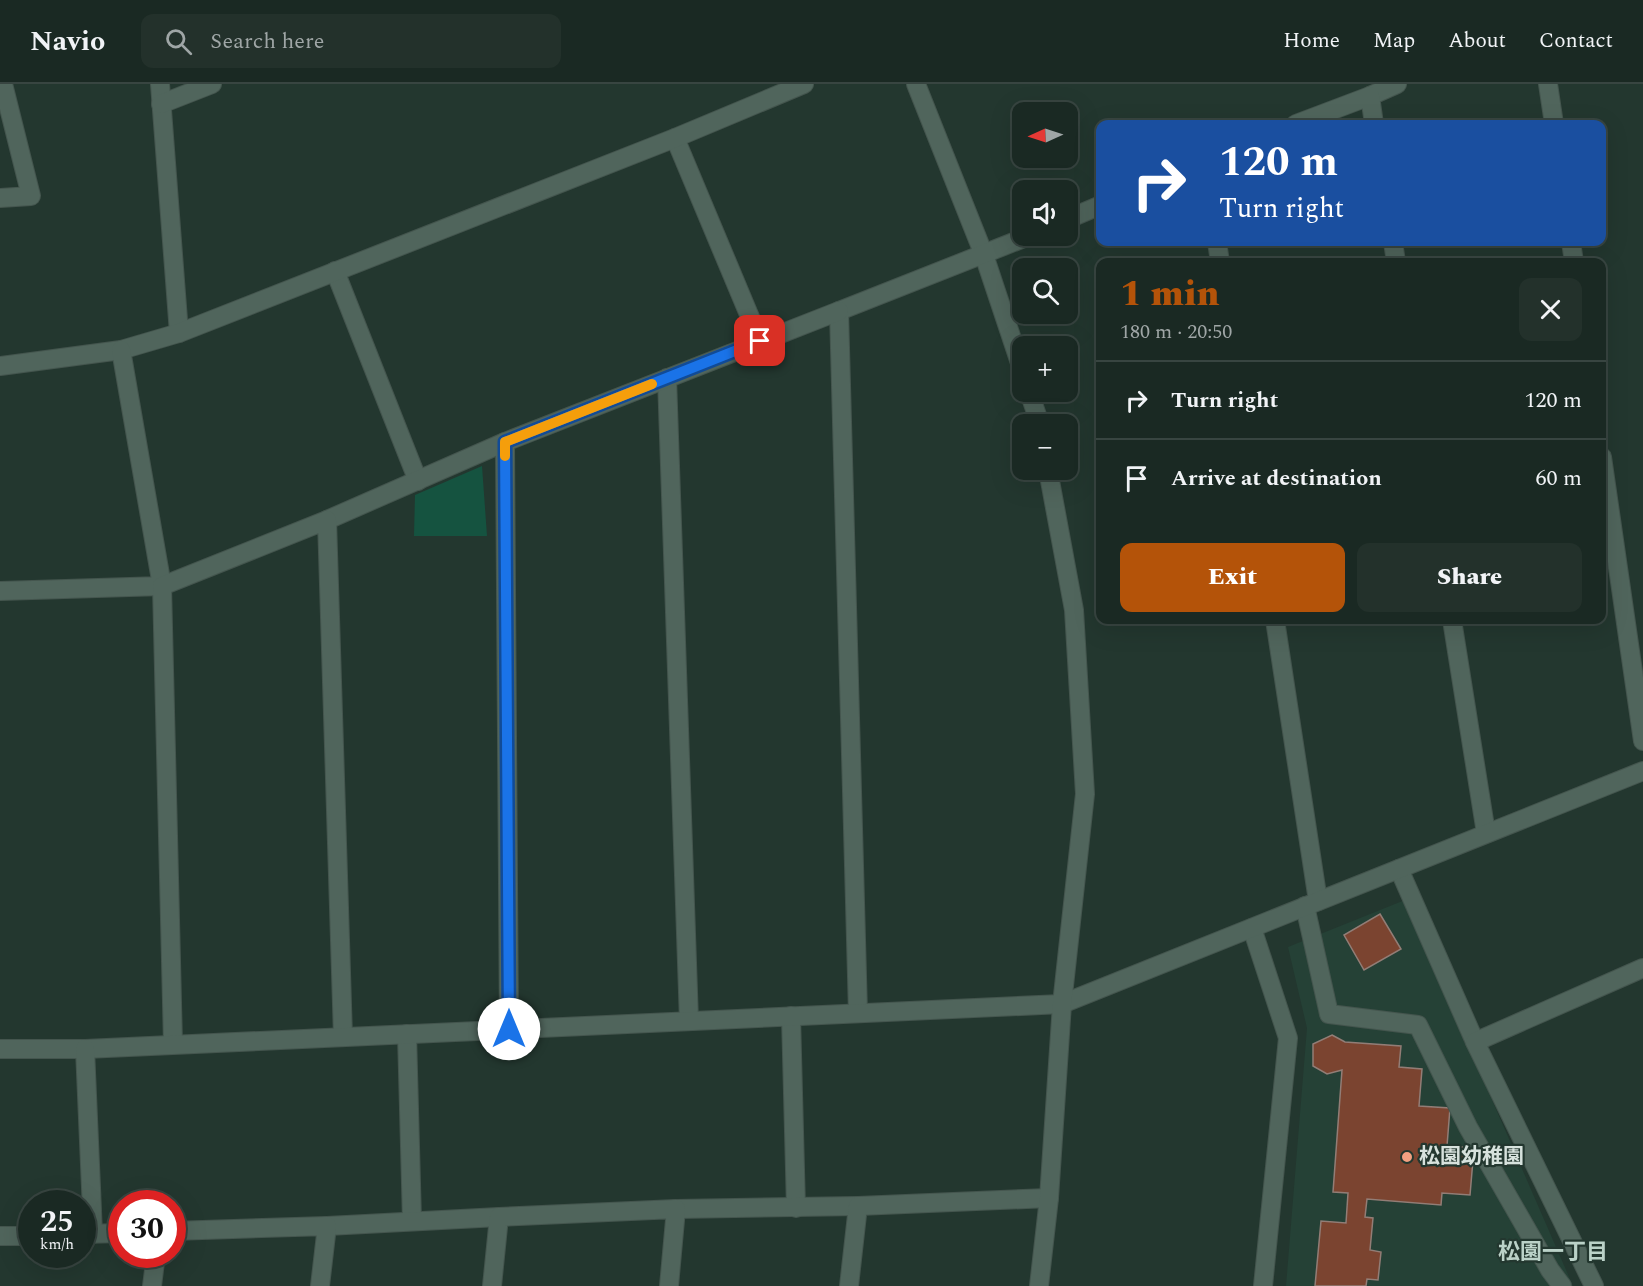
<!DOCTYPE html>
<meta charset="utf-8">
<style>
body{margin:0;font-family:Spectral,"Noto Sans JP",serif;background:#23312b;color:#f1f3f6;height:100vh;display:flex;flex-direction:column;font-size:22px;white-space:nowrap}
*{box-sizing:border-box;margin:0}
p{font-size:20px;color:#9fa6a6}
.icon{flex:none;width:33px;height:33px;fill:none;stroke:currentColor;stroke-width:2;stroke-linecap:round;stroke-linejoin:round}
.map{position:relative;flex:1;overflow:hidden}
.details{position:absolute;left:1096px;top:174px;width:510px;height:366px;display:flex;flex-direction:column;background:#1a2923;border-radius:12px;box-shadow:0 6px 24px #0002,0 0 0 2px #384541}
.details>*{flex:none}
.guide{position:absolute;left:1096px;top:36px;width:510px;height:126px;border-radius:12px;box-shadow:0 6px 24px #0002,0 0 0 2px #384541;background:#1a4fa0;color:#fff;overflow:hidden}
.needle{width:39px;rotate:267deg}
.tools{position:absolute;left:1012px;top:18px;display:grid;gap:12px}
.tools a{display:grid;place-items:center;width:66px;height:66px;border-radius:12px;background:#1a2923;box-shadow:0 6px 24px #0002,0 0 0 2px #384541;font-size:30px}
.speed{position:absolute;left:18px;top:1106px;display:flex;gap:12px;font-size:30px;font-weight:700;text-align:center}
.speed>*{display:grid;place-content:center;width:78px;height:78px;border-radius:50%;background:#1a2923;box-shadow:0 6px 24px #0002,0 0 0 2px #384541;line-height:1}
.speed small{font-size:15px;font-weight:400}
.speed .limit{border:9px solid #d22;background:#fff;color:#111}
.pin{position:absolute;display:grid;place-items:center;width:51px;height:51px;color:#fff;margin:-26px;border-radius:12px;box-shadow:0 3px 9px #0006}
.me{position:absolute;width:66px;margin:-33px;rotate:0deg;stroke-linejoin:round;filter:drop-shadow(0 0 4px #0008)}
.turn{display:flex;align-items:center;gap:21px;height:126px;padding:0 24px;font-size:27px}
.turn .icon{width:78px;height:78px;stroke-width:2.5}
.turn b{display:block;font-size:42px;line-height:51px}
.round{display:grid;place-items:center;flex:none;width:63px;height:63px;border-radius:12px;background:#23312b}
.headline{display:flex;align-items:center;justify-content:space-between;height:102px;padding:0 24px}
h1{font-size:36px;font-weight:800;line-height:45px;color:#b45309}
.primary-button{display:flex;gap:12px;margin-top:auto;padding:12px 24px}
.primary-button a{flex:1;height:69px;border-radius:12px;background:#b45309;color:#fff;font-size:24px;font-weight:800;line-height:69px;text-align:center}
.primary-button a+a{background:#23312b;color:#f1f3f6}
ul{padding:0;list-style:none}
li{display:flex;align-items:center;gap:18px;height:78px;padding:0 24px;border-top:2px solid #384541}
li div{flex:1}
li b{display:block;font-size:22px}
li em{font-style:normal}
header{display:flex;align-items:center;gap:36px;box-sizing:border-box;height:84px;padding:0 30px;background:#1a2923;border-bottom:2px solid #384541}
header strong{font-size:28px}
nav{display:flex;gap:33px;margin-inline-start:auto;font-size:21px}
.search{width:420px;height:54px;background:#23312b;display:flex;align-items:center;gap:15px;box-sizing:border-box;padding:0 21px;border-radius:12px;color:#9fa6a6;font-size:22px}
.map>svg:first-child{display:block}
</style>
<header>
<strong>Navio</strong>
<div class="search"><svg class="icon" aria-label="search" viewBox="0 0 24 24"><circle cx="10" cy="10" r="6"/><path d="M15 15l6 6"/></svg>Search here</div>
<nav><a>Home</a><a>Map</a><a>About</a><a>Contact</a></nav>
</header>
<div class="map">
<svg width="1643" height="1202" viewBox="0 0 1643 1202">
<rect width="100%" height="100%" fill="#23372f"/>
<path fill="#254136" d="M1405,816l168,386h-287l21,-258 -19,-81z"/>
<path fill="#155340" d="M482,382l5,70h-73l1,-41z"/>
<g fill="#7b4430" stroke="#927d76" stroke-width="1.5">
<path d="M1380,830l21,35 -37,21 -20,-35z"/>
<path d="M1332,951l13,7 56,4 -2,21 23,2 -3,37 31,2 -3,38 27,2 -4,47 -28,-2 -1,12 -74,-6 -2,18 8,1 -3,32 11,2 -3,28 -11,-1 -1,7h-51l6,-65 25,2 2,-30 -15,-1 9,-122 -15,4 -14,-8v-22z"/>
</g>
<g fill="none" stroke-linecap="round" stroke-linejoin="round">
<g stroke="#44554e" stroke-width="20">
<g id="minor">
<path d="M160,0l19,249"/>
<path d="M916,0l68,171 39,117"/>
<path d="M1548,0l6,40"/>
<path d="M1370,12l27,-12"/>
<path d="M161,20l51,-20"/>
<path d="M1296,40l74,-28 4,28"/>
<path d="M675,54l85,203"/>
<path d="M0,114l31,-2 -28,-112"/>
<path d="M1068,135l33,-14"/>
<path d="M1217,158l3,20"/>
<path d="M1393,158l3,20"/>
<path d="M1571,158l3,20"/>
<path d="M335,187l83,210"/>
<path d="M0,282l121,-16 58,-17 496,-195 129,-54"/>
<path d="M667,294l22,643"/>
<path d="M1029,308l11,32"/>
<path d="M1602,373l41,284"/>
<path d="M327,436l178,-78"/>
<path d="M0,507l162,-5 -41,-236"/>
<path d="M1275,536l43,281"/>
<path d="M1452,536l34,213"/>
<path d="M1399,785l76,173"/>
<path d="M1305,822l24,108 89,11 50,102 82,143 12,16"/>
<path d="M1252,844l36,110 -25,248"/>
<path d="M858,929l-19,-702 190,-75"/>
<path d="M791,932l5,192"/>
<path d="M509,945l-4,-587 334,-131"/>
<path d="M407,950l5,187"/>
<path d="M173,960l-11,-458 165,-66 16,517"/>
<path d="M0,965h85l977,-45 581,-233"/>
<path d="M85,965l8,185"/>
<path d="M676,1125l182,-3"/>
<path d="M327,1142l172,-9"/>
<path d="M172,1147l155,-5 -7,60"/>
<path d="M82,1150l40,-1"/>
<path d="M0,1152h32"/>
<path d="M152,1202l4,-32"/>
<path d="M492,1202l7,-69 177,-8 -7,77"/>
<path d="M849,1202l9,-80 191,-8"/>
<path d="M1039,1202l10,-88 13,-194 23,-210 -11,-184 -26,-140"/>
<path d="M1594,1202l-119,-244 168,-74"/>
</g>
</g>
<use href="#minor" stroke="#50655c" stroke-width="18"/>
</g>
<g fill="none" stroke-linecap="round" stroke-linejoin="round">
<g stroke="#114b97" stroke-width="15">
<path id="route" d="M509,945l-4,-587 255,-101"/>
</g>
<use href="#route" stroke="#1a73e8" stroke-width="10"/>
<path stroke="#f59e0b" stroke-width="10" d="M505,372v-14l147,-58"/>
</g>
<circle fill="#f2a081" stroke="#23372f" stroke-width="2" cx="1407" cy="1073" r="6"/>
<g text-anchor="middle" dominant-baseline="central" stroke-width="4.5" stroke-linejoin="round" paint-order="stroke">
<g font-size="21" font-weight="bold" fill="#d7e2dd" stroke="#23372f" text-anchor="start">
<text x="1419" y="1073">松園幼稚園</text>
</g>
<g font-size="22" font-weight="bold" fill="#bbd2c8" stroke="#23372f">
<text x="1553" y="1168">松園一丁目</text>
</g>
</g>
</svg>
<div class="tools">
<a><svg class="needle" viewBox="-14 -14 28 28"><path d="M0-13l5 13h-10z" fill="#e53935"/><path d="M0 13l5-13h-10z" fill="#9fa6a6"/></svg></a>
<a><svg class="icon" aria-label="sound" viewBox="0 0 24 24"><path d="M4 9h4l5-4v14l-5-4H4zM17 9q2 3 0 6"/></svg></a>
<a><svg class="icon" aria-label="search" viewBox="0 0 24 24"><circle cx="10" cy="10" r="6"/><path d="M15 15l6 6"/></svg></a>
<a>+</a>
<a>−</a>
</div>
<div class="speed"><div>25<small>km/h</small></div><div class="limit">30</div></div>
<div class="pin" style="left:760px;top:257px;background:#d93025"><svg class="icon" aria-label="arrive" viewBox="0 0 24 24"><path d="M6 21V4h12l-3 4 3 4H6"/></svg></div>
<svg class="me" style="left:509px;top:945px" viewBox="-20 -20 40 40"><circle r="19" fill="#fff"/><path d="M0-13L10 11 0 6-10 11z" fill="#1a73e8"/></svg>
<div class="guide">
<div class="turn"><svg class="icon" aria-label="right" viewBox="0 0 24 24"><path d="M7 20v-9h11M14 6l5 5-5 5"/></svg><div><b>120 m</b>Turn right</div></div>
</div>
<section class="details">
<div class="headline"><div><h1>1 min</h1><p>180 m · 20:50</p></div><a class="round"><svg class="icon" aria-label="close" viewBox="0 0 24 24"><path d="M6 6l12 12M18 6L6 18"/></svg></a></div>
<ul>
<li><svg class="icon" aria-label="right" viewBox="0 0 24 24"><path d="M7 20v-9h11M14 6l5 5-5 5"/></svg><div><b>Turn right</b></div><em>120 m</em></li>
<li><svg class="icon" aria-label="arrive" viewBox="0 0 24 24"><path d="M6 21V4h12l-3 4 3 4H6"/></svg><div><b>Arrive at destination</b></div><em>60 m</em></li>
</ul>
<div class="primary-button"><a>Exit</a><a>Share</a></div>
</section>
</div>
